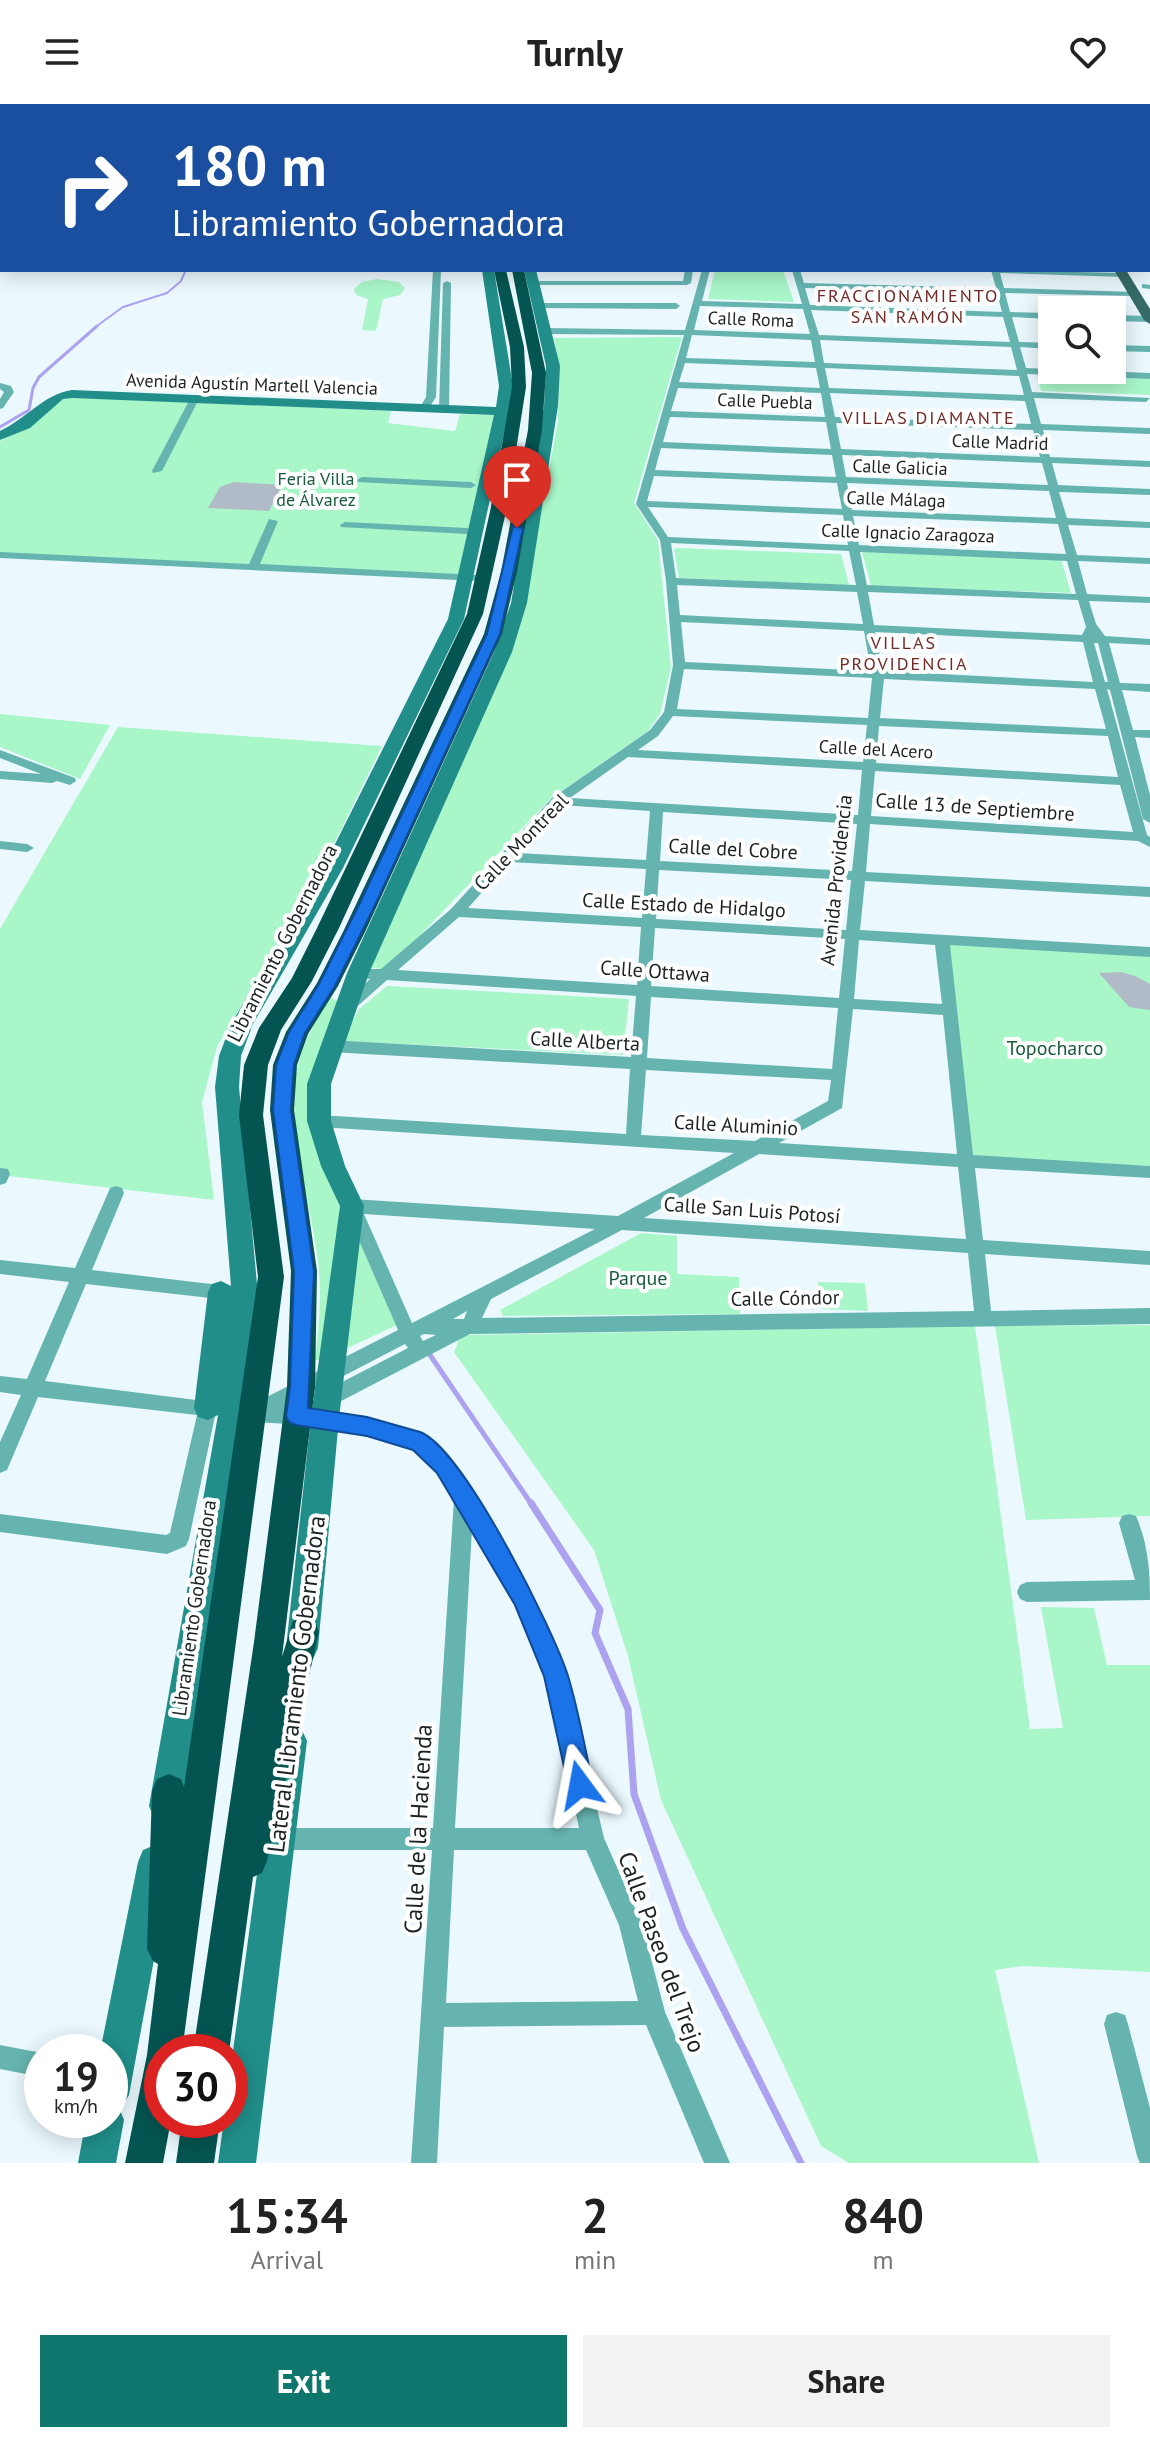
<!DOCTYPE html>
<meta charset="utf-8">
<style>
body{margin:0;font-family:"PT Sans",sans-serif;background:#f2f2f2;color:#222;height:100vh;display:flex;flex-direction:column;font-size:30px;white-space:nowrap}
*{box-sizing:border-box;margin:0}
p{font-size:26px;color:#767676}
.icon{flex:none;width:44px;height:44px;fill:none;stroke:currentColor;stroke-width:2;stroke-linecap:round;stroke-linejoin:round}
.map{position:relative;height:2059px;overflow:hidden}
.sheet{display:flex;flex-direction:column;background:#fff;flex:1}
.sheet>*{flex:none}
.hud{position:absolute;left:0px;top:0px;width:1150px;height:168px;box-shadow:0 4px 20px #0003;background:#1a4fa0;color:#fff;overflow:hidden}
.buttons{position:absolute;left:1038px;top:192px;display:grid;gap:16px}
.buttons a{display:grid;place-items:center;width:88px;height:88px;border-radius:0px;background:#fff;box-shadow:0 4px 20px #0003;font-size:40px}
.speed{position:absolute;left:24px;top:1930px;display:flex;gap:16px;font-size:40px;font-weight:700;text-align:center}
.speed>*{display:grid;place-content:center;width:104px;height:104px;border-radius:50%;background:#fff;box-shadow:0 4px 20px #0003;line-height:1}
.speed small{font-size:20px;font-weight:400}
.speed .limit{border:12px solid #d22;background:#fff;color:#111}
.pin{position:absolute;display:grid;place-items:center;width:68px;height:68px;color:#fff;margin:-82px -34px;border-radius:50% 50% 50% 0;rotate:-45deg;box-shadow:0 0 8px #0007}
.pin .icon{rotate:45deg}
.me{position:absolute;width:88px;margin:-44px;rotate:347deg;stroke-linejoin:round;filter:drop-shadow(0 0 6px #0008)}
.turn{display:flex;align-items:center;gap:28px;height:168px;padding:0 40px;font-size:36px}
.turn .icon{width:104px;height:104px;stroke-width:2.5}
.turn b{display:block;font-size:56px;line-height:68px}
.eta{display:flex;justify-content:space-evenly;align-items:center;height:136px;text-align:center}
.eta b{font-size:48px;font-weight:800;line-height:56px}
.cta{display:flex;gap:16px;margin-top:auto;padding:16px 40px}
.cta a{flex:1;height:92px;border-radius:0px;background:#0f766e;color:#fff;font-size:32px;font-weight:800;line-height:92px;text-align:center}
.cta a+a{background:#f2f2f2;color:#222}
header{display:flex;justify-content:space-between;align-items:center;height:104px;padding:0 40px;background:#fff;font-size:36px;font-weight:800}
.map>svg:first-child{display:block}
</style>
<header><svg class="icon" aria-label="menu" viewBox="0 0 24 24"><path d="M4 6h16M4 12h16M4 18h16"/></svg>Turnly<svg class="icon" aria-label="heart" viewBox="0 0 24 24"><path d="M12 20l-8-8c-3-5 5-10 8-4 3-6 11-1 8 4z"/></svg></header>
<div class="map">
<svg width="1150" height="2059" viewBox="0 0 1150 2059">
<rect width="100%" height="100%" fill="#ebf9ff"/>
<g fill="#a9f6c9">
<path d="M84,0h391l1,2h-394z"/>
<path d="M715,166h68l11,32 -86,-3z"/>
<path d="M377,175l22,3 6,6 -5,7 -17,4 -7,32 -14,-1 6,-31 -12,-4 -2,-6 8,-7z"/>
<path d="M682,233l-48,166 24,37 13,127 -11,47 -12,17 -98,68 -163,171 -18,-3 151,-341 38,-205 1,-56 -5,-27z"/>
<path d="M1037,271l113,4v16l-109,-4z"/>
<path d="M69,293l322,14 -3,12 67,8 5,-17 36,1 -35,160 -461,-22v-112l29,-14 31,-27z"/>
<path d="M678,444l163,6 8,31 -170,-7 -5,-29z"/>
<path d="M862,448l199,7 10,34 -200,-7z"/>
<path d="M0,610l110,11 -30,54 -80,-32z"/>
<path d="M118,623l264,19 -60,122 -105,179 -15,55 12,98 -214,-25v-246z"/>
<path d="M945,839l205,10v213l-179,-9z"/>
<path d="M387,882l242,13 -6,56 -281,-14 17,-32z"/>
<path d="M330,894l9,3 -25,72 26,132 -17,155h-8c4,-33 7,-66 3,-99 -7,-55 -28,-123 -23,-178 3,-32 18,-58 35,-85z"/>
<path d="M641,1129l36,3v38l62,3 1,37 -237,2 -3,-6z"/>
<path d="M358,1133l39,88 -58,27z"/>
<path d="M818,1178l47,1 3,28 -48,-2z"/>
<path d="M1150,1221v191l-124,4 -31,-194z"/>
<path d="M975,1222l55,403 33,-1 -22,-121 53,1 13,57h43v307l-128,-6 -27,4 44,193h-190l-28,-17 -160,-346 -33,-144 -34,-106 -140,-198 7,-17z"/>
</g>
<g fill="none" stroke-linecap="round" stroke-linejoin="round">
<path stroke="#aca2f0" stroke-width="2" d="M94,224l29,-21 44,-14 14,-12 4,-9 -3,-2"/>
<path stroke="#aca2f0" stroke-width="3" d="M0,323l29,-17 4,-22 6,-11 58,-51"/>
<path stroke="#aca2f0" stroke-width="5" d="M430,1251l102,150"/>
<path stroke="#aca2f0" stroke-width="7" d="M531,1399l69,107 -5,23 33,76 6,85 49,135 118,234"/>
</g>
<g fill="#b1bac7">
<path d="M234,378l48,3 -13,26 -61,-3 12,-21z"/>
<path d="M1121,868l14,4 15,8v26l-21,-3 -30,-34z"/>
</g>
<g fill="none" stroke-linecap="round" stroke-linejoin="round">
<g fill="#66b4b0" fill-rule="evenodd">
<rect x="664" y="0" width="6" height="2"/>
<rect x="711" y="0" width="6" height="2"/>
<path d="M755,0h38l4,2h-38z"/>
<rect x="856" y="0" width="6" height="2"/>
<rect x="917" y="0" width="6" height="2"/>
<rect x="960" y="0" width="6" height="2"/>
<rect x="1148" y="14" width="2" height="6"/>
<rect x="1148" y="51" width="2" height="4"/>
<rect x="1148" y="77" width="2" height="4"/>
<rect x="1148" y="149" width="2" height="4"/>
<path d="M433,166h8l-5,127 -9,14 -3,1 -5,-3 7,-12z"/>
<path d="M685,166h8l-2,13 -4,2h-154l-4,-2 4,-2h150z"/>
<path d="M702,166h8l-8,31 100,3 -10,-34h8l4,13 192,5 -5,-18 131,3 3,4 -125,-4 4,15 130,4 4,2 -4,2 -129,-3 5,19 42,1v6l-40,-2 7,25 33,1v6l-32,-2 6,21 124,5v6l-123,-5 5,18 118,6 -4,4 -112,-4 7,26 109,4v6l-107,-4 7,27 100,4v6l-98,-4 6,22 92,4v6l-91,-3 8,26 83,4v6l-82,-3 9,30 73,3v6l-72,-3 9,33 63,3v6l-61,-2 7,23 9,12 45,3v6l-41,-2 11,40 30,1v8l-28,-2 11,40h17v8l-15,-1 15,58v28l-7,-4 -33,-129 -3,-1 40,146 3,2v10l-12,-6 -268,-17 -4,48 284,15v10l-285,-16 -5,49 290,17v10l-200,-12 23,210 177,11v12l-175,-10 8,72 167,11v14l-165,-11 6,57 159,-3v16l-680,10 -146,76 43,9 60,17 25,24 78,130 36,86 38,162 38,86 23,88 65,151h-26l-58,-138 -202,2 -7,136h-26l21,-313h-154l-8,-3 -3,-8 3,-8 8,-3h155l21,-329 -16,-27 -24,-23 -89,-23 -73,-4 -7,-2 -2,-6 2,-6 153,-78 -54,-124 2,-5 6,-2 266,17 116,-63 -415,-26 -6,-2 -2,-4 2,-4 6,-2 307,19 4,-65 -300,-17 -8,-6 8,-6 301,17 5,-61 -249,-16 -36,32h-10l-2,-4 31,-29 -17,-2 -2,-4 2,-4h28l70,-60 101,-111 98,-68 14,-18 9,-47 -7,-84 -6,-41 -24,-36 48,-169 -139,-1 -4,-3 4,-3 140,2zM805,184l192,5 5,19 -192,-7zM700,202l103,3 7,25 -116,-4zM811,206l192,7 7,25 -191,-7zM692,231l119,5 4,22 -129,-4zM820,236l191,7 6,23 -193,-7zM685,259l131,5 4,20 -141,-6zM825,264l194,8 5,19 -195,-7zM678,284l143,5 4,24 -154,-6zM830,289l195,8 6,23 -196,-7zM670,313l156,5 5,27 -168,-7zM836,319l197,7 7,27 -199,-8zM661,344l171,7 4,22 -181,-7zM842,351l200,8 6,22 -202,-8zM654,372l183,7 5,26 -195,-8zM847,379l202,8 7,27 -204,-8zM648,403l195,8 5,30 -180,-8zM853,412l205,8 8,30 -207,-9zM671,439l178,8 7,34 -180,-7zM860,448l207,9 9,33 -209,-9zM677,481l180,7 6,32 -183,-9zM868,488l210,8 8,27 -4,8 -208,-10zM681,518l183,9 7,40 -186,-9zM875,528l208,10 10,40 -210,-11zM1094,539h4l10,39h-3zM684,565l188,9 -4,40 -191,-9zM884,575l211,10 11,40 -226,-11zM673,612l194,9 -4,37 -225,-12 20,-14zM879,622l229,10 10,41 -242,-14zM628,653l234,13 -4,45 -288,-17zM875,667l245,14 13,47 -262,-16zM560,701l90,6 -4,49 -129,-7zM663,708l194,12 -5,47 -192,-10zM509,758l137,7 -4,49 -174,-10zM659,766l192,10 -5,50 -190,-11zM459,813l182,10 -4,58 -239,-15zM655,824l190,11 -6,59 -188,-12zM859,836l76,5 7,59 -88,-5zM651,893l187,11 -6,61 -185,-11zM853,905l90,6 14,139 -178,-11 63,-35zM646,966l185,10 -3,21 -73,40 -114,-6zM759,1050l199,13 8,72 -322,-21zM364,1110l231,15 -183,94zM622,1126l346,23 6,58 -492,7 9,-19zM467,1207l-3,8h-11zM424,1230l12,1 -13,6 -3,-5zM405,1240l3,4 -93,48 -2,6 6,7 -35,-2zM472,1425l44,75 30,72 33,152h-124zM454,1746h132l33,75 19,76 -192,2z"/>
<path d="M447,177l4,2 -2,126 -5,3 -5,-3 4,-126z"/>
<path d="M1142,180l8,1v4l-8,-1z"/>
<path d="M539,199h137l4,3 -4,3 -140,-1v-4z"/>
<path d="M1112,211l38,1v6l-38,-1z"/>
<path d="M1112,241l38,1v6l-38,-1z"/>
<path d="M0,279l11,3 3,6 -11,16 -3,1v-10l4,-7 -4,-3z"/>
<path d="M191,293l8,2 -37,72 -9,2 -1,-2z"/>
<path d="M362,373l109,5 5,3 -5,3 -113,-6 -1,-2z"/>
<path d="M269,415l9,2 -18,43 218,11 5,3 -5,3 -478,-23v-6l249,12z"/>
<path d="M345,418l122,6 5,3 -5,3 -126,-7 -1,-2z"/>
<path d="M0,646l75,28 1,3 -6,4 -13,-4 -5,2 -52,-4v-8l41,3 -41,-16z"/>
<path d="M0,737l27,3 7,4 -7,4 -27,-3z"/>
<path d="M0,1064l8,1 2,5 -4,9 -6,2z"/>
<path d="M116,1082l6,2 2,5 -32,77 136,16 6,2 3,5 -3,5 -6,2 -142,-16 -41,97 175,22 2,6 -7,7 -26,123 -3,7 -19,8 -167,-22v-18l166,21 4,-2 27,-118 -159,-18 -31,73 -7,3v-31l21,-47 -21,-3v-16l27,3 42,-97 -69,-8v-14l75,8 33,-75 2,-5z"/>
<path d="M1129,1410l7,2c12,28 14,54 14,84l-123,2 -7,-3 -3,-7 3,-7 7,-3 108,-2 -16,-57 3,-7z"/>
<path d="M1116,1908l9,3 3,9 22,84v55h-10l-3,-7 -33,-132 3,-9z"/>
<path d="M0,1941l42,8v24l-42,-8z"/>
</g>
<g fill="#218e8a" fill-rule="evenodd">
<rect x="482" y="0" width="10" height="2"/>
<path d="M517,0h10l1,2h-10z"/>
<rect x="1148" y="103" width="2" height="6"/>
<path d="M482,166h12l19,116 -3,22 13,4 -15,4 -44,203 -121,249 -90,156 -12,32 -2,31 19,208 -11,117 -64,394 -5,12 -12,5 -12,-5 -5,-12 69,-391 -10,5 -10,-3 -4,-9 14,-116 4,-8 9,-3 10,5 -16,-199 4,-31 12,-32 92,-156 125,-249 46,-204 -422,-17 -9,1 -33,29 -30,12v-9c26,-12 44,-37 72,-41l424,17 3,-21z"/>
<path d="M524,166h12l24,96 -2,40 -31,197 -15,49 -143,321 -38,111v37l14,45 19,40 -25,212 -21,230 -5,11 -11,5 -11,-5 -5,-11 25,-230 29,-212 -19,-40 -14,-45v-37l40,-111 147,-321 17,-49 33,-197 2,-40z"/>
<path d="M291,1621l11,5 5,11 -51,422h-38l6,-43h6v-47l45,-332 5,-11z"/>
<path d="M155,1741l12,5 5,12 -43,233 -9,15 4,10 -8,43h-38l8,-43h24v-68h-10l38,-190 5,-12z"/>
</g>
<g fill="#356b68" fill-rule="evenodd">
<path d="M1095,0h21l-22,2z"/>
<path d="M1121,0h29v1l-30,1z"/>
<rect x="0" y="87" width="2" height="6"/>
<rect x="1148" y="107" width="2" height="6"/>
<path d="M1114,166h12l24,39v15l-6,-4z"/>
</g>
<g fill="#045552" fill-rule="evenodd">
<rect x="495" y="0" width="10" height="2"/>
<path d="M494,166h12l18,77 2,40 -19,120 -24,107 -144,314 -27,53 -31,49 -13,35 -5,50 21,162 -102,775h-20v68h9l-8,43h-38l22,-108 11,-91 -5,-3 -6,-12 5,-158 5,-12 12,-5 12,5 3,8 74,-510 -19,-162 5,-50 15,-37 33,-50 25,-50 150,-314 24,-107 21,-120 -2,-40z"/>
<path d="M512,166h12l22,103 -4,57 -25,142 -15,62 -137,298 -27,54 -30,48 -11,31 -3,45 23,161 -2,116 -33,270 11,-36 11,-4 11,4 4,11 -52,229 -5,12 -9,4 -24,175h-36l61,-410 33,-255 4,-116 -21,-161 3,-45 13,-33 31,-49 26,-51 141,-298 17,-62 27,-142 4,-57z"/>
<path d="M182,2016h38l-6,43h-38z"/>
</g>
</g>
<path fill="#1a73e8" stroke="#114b97" stroke-width="2" d="M513,422l10,2 -23,106 -125,271 -40,81 -30,47 -11,32 -3,45 23,161 -6,137 59,9 53,15c43,16 133,197 148,244 11,36 17,73 25,109l-4,8 -9,4 -8,-4 -4,-8 -24,-109 -29,-71 -78,-132 -24,-23 -46,-14 -71,-11 -7,-3 -3,-6 4,-29 4,-116 -21,-161 3,-45 13,-33 30,-48 40,-79 128,-271z"/>
<g text-anchor="middle" dominant-baseline="central" stroke-width="8" stroke-linejoin="round" paint-order="stroke">
<g font-size="18" letter-spacing="2" fill="#702a25" stroke="#fff">
<text x="908" y="191">FRACCIONAMIENTO<tspan x="908" dy="21">SAN RAMÓN</tspan></text>
<text x="929" y="313">VILLAS DIAMANTE</text>
<text x="904" y="538">VILLAS<tspan x="904" dy="21">PROVIDENCIA</tspan></text>
</g>
<g font-size="18" fill="#1c2325" stroke="#fff">
<text transform="translate(751 215) rotate(2)">Calle Roma</text>
<text transform="translate(252 280) rotate(2)">Avenida Agustín Martell Valencia</text>
<text transform="translate(765 297) rotate(2)">Calle Puebla</text>
<text transform="translate(1000 338) rotate(2)">Calle Madrid</text>
<text transform="translate(900 363) rotate(2)">Calle Galicia</text>
<text transform="translate(896 395) rotate(2)">Calle Málaga</text>
<text transform="translate(908 429) rotate(2)">Calle Ignacio Zaragoza</text>
<text transform="translate(876 645) rotate(3)">Calle del Acero</text>
</g>
<g font-size="18" fill="#185b3b" stroke="#fff">
<text x="316" y="374">Feria Villa<tspan x="316" dy="21">de Álvarez</tspan></text>
</g>
<g font-size="20" fill="#1c2325" stroke="#fff">
<text transform="translate(975 703) rotate(4)">Calle 13 de Septiembre</text>
<text transform="translate(521 738) rotate(-46)">Calle Montreal</text>
<text transform="translate(733 745) rotate(3)">Calle del Cobre</text>
<text transform="translate(836 776) rotate(-84)">Avenida Providencia</text>
<text transform="translate(684 801) rotate(3)">Calle Estado de Hidalgo</text>
<text transform="translate(282 839) rotate(-63)">Libramiento Gobernadora</text>
<text transform="translate(655 867) rotate(4)">Calle Ottawa</text>
<text transform="translate(585 937) rotate(3)">Calle Alberta</text>
<text transform="translate(736 1021) rotate(3)">Calle Aluminio</text>
<text transform="translate(752 1106) rotate(4)">Calle San Luis Potosí</text>
<text transform="translate(785 1194) rotate(-1)">Calle Cóndor</text>
<text transform="translate(194 1504) rotate(-82)">Libramiento Gobernadora</text>
</g>
<g font-size="20" fill="#185b3b" stroke="#fff">
<text x="1055" y="944">Topocharco</text>
<text x="638" y="1174">Parque</text>
</g>
<g font-size="24" fill="#1c2325" stroke="#fff">
<text transform="translate(296 1580) rotate(-83)">Lateral Libramiento Gobernadora</text>
<text transform="translate(418 1725) rotate(-87)">Calle de la Hacienda</text>
<text transform="translate(662 1848) rotate(70)">Calle Paseo del Trejo</text>
</g>
</g>
</svg>
<div class="buttons">
<a><svg class="icon" aria-label="search" viewBox="0 0 24 24"><circle cx="10" cy="10" r="6"/><path d="M15 15l6 6"/></svg></a>
</div>
<div class="speed"><div>19<small>km/h</small></div><div class="limit">30</div></div>
<div class="pin" style="left:517px;top:424px;background:#d93025"><svg class="icon" aria-label="arrive" viewBox="0 0 24 24"><path d="M6 21V4h12l-3 4 3 4H6"/></svg></div>
<svg class="me" style="left:580px;top:1681px" viewBox="-20 -20 40 40"><path d="M0-17L14 15 0 8-14 15z" fill="#1a73e8" stroke="#fff" stroke-width="4"/></svg>
<div class="hud">
<div class="turn"><svg class="icon" aria-label="right" viewBox="0 0 24 24"><path d="M7 20v-9h11M14 6l5 5-5 5"/></svg><div><b>180 m</b>Libramiento Gobernadora</div></div>
</div>
</div>
<section class="sheet">
<div class="eta">
<div><b>15:34</b><p>Arrival</p></div>
<div><b>2</b><p>min</p></div>
<div><b>840</b><p>m</p></div>
</div>
<div class="cta"><a>Exit</a><a>Share</a></div>
</section>
